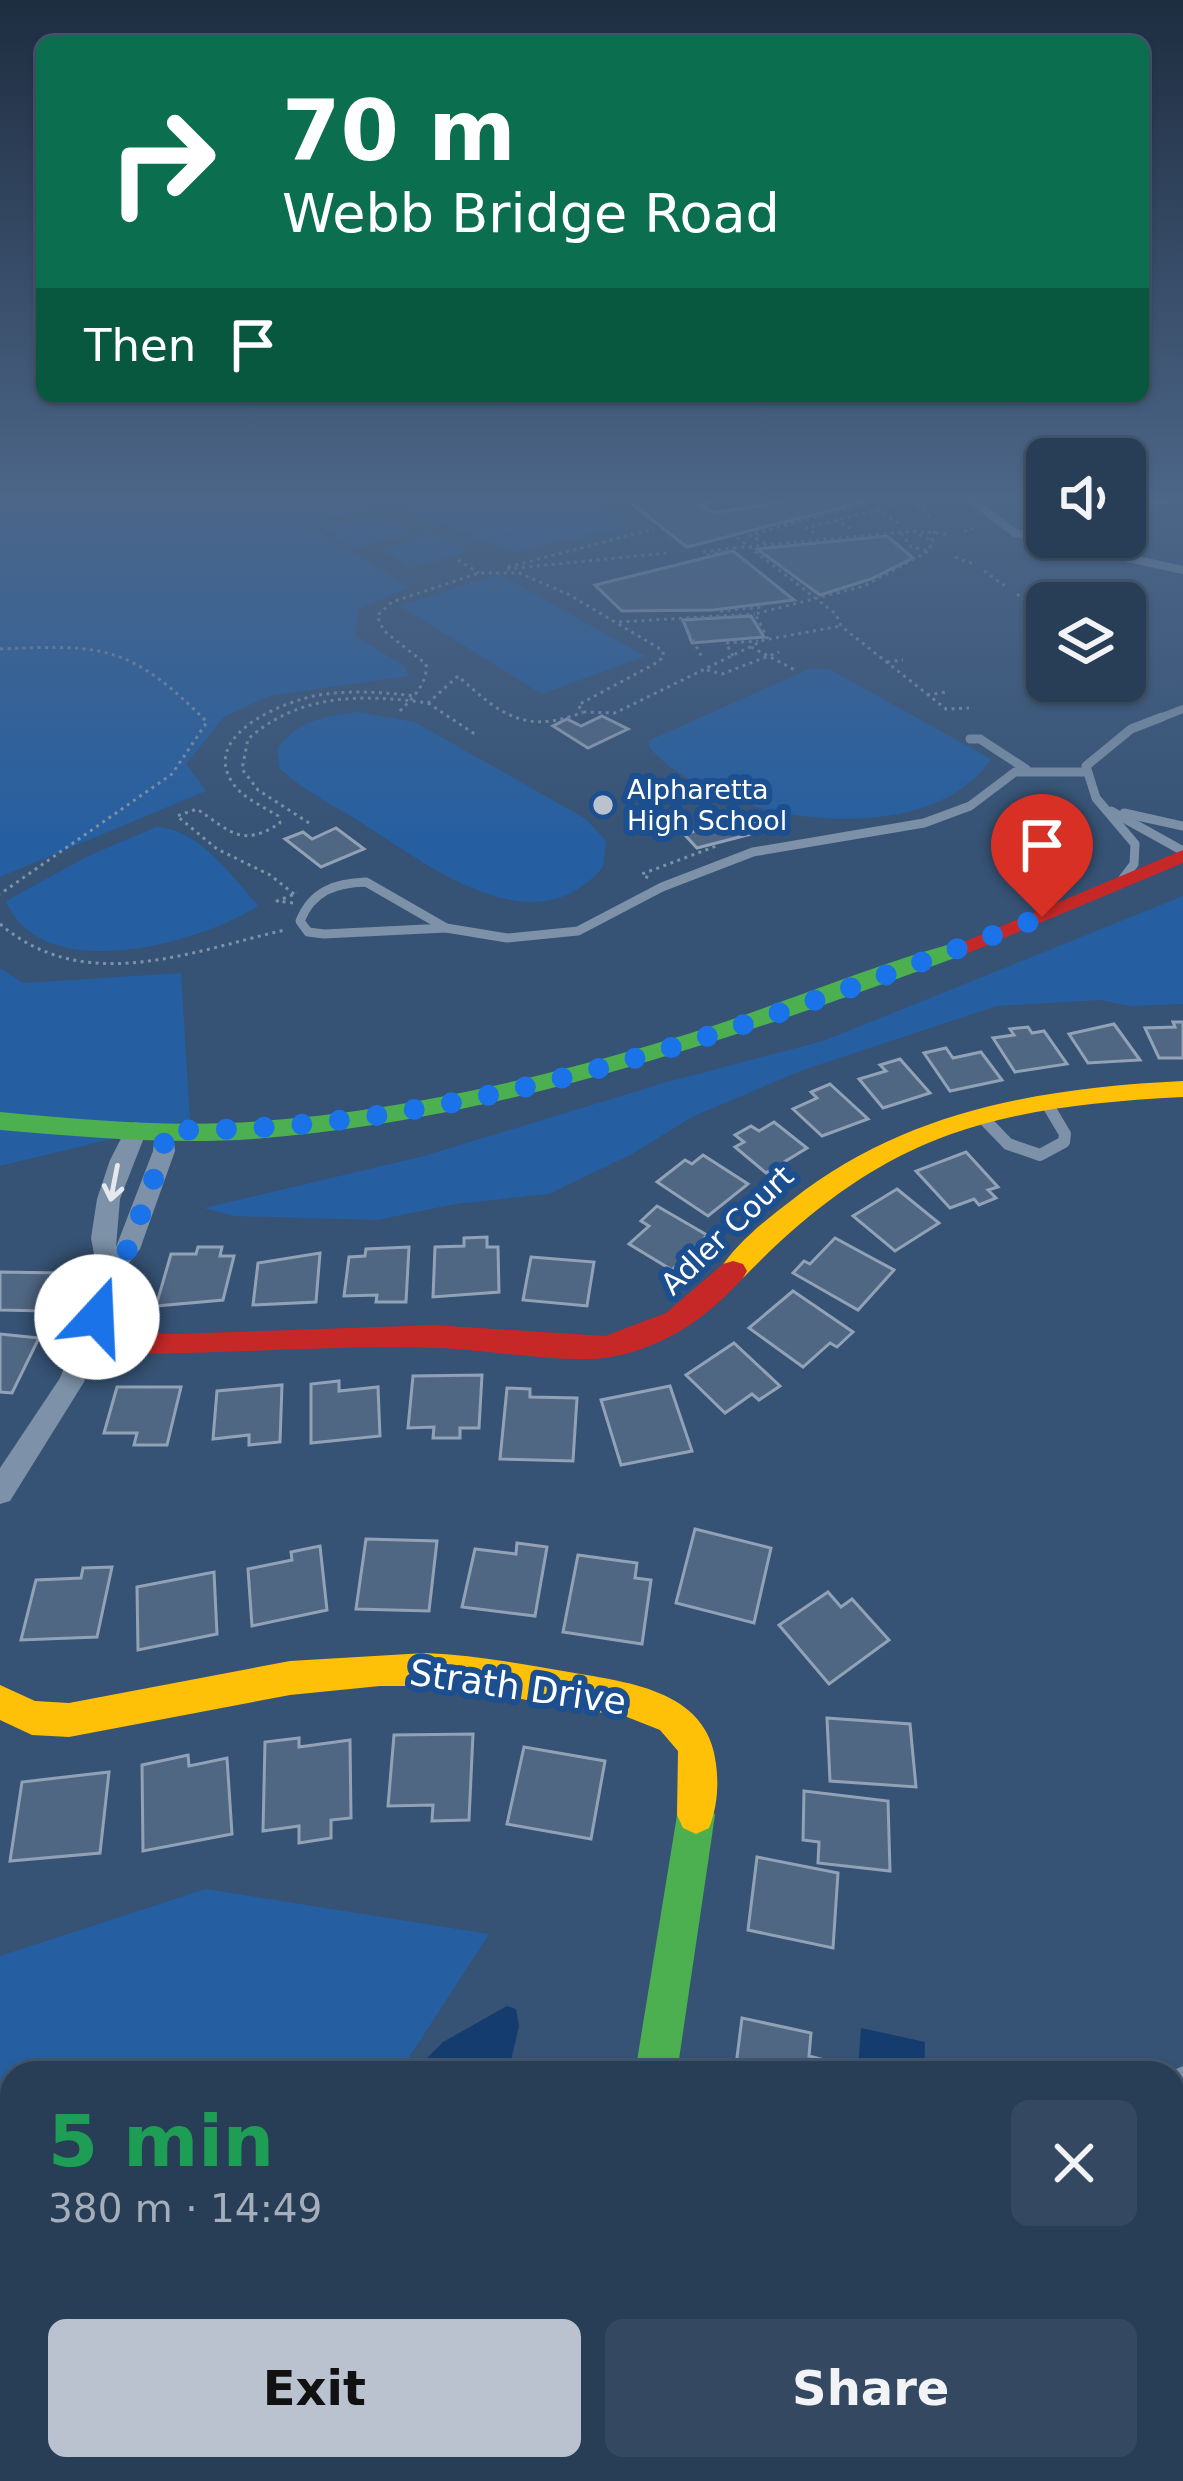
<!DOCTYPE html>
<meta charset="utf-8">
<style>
body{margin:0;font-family:"DejaVu Sans",sans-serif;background:#344961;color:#f1f3f6;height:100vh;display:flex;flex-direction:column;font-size:45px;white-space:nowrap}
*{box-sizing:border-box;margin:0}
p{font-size:39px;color:#a5aeba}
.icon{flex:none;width:66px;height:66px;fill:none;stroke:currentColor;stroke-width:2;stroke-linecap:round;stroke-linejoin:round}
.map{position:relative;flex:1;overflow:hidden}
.drawer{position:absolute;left:0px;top:2061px;width:1185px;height:420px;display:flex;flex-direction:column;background:#283e57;border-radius:36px 36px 0 0;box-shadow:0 3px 9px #0004,0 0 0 3px #44576d}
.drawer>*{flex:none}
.top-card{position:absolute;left:36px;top:36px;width:1113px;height:366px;border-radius:18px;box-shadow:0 3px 9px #0004,0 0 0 3px #44576d;background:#0b6e4f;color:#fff;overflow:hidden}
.buttons{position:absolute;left:1026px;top:438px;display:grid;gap:24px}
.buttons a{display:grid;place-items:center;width:120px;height:120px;border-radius:18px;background:#283e57;box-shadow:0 3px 9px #0004,0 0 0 3px #44576d;font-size:60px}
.pin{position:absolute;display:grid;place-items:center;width:102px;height:102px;color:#fff;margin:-123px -51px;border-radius:50% 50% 50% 0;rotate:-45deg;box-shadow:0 0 12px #0007}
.pin .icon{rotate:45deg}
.me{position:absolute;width:132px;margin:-66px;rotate:20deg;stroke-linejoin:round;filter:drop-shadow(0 0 9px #0008)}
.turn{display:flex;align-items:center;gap:42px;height:252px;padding:0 48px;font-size:54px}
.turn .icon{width:156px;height:156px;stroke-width:2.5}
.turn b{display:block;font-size:84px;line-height:102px}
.then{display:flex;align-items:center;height:114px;padding:0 48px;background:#0003;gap:24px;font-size:45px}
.round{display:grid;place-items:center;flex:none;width:126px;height:126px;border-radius:18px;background:#344961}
.overview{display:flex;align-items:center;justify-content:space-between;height:204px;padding:0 48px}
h1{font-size:72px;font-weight:700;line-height:90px;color:#1e9e55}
.button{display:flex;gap:24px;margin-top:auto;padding:24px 48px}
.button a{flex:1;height:138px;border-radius:18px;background:#b9c2ce;color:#111;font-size:48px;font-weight:700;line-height:138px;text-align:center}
.button a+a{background:#344961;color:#f1f3f6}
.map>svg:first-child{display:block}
</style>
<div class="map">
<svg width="1183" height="2481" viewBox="0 0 1183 2481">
<rect width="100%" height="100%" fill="#365274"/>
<g fill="#265fa1">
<path d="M0,494h585l38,34 -109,24 -118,-47 -92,17 105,65 -50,22 -4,26 50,32 3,9 -139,20 -45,21 -38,47 20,27 -206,86z"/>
<path d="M374,514l38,19 -58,15 -31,-20z"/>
<path d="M430,533l41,18 -60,17 -29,-19z"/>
<path d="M499,574l146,82 -103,38 -142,-88z"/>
<path d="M809,669h20l162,90c-62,95 -274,66 -341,-11l-2,-7z"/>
<path d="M359,712l56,10 171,97 20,22 -3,26c-68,82 -174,-1 -238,-42 -28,-18 -61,-34 -85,-56l-3,-19c17,-29 51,-35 82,-38z"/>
<path d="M156,827c42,1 77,50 102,79 -57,37 -216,82 -252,-5l82,-45z"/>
<path d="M1183,896v108l-53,2 -30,-6 -103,6 -194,64 -111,47 -60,37 -83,40 -94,10 -78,16 -144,-4 -29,-8 220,-52 243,-74 156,-41z"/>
<path d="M0,968l23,15 158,-10 9,147 -190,46z"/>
<path d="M206,1889l283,45 -90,139h-387v208l-12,-3v-322z"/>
</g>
<g fill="#153c6e">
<path d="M507,2006l9,3 3,17 -11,47h-96l31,-31z"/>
<path d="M861,2028l64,14 -1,31h-76v-4l10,1z"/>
</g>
<g fill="#506783" stroke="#92a2b6" stroke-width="3">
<path d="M619,494h128l-47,11 13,8 117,-19h17l16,8 -176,45z"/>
<path d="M1125,494h53l5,6 -45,5z"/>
<path d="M887,536l26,22 -42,21 -51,16 -63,-46z"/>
<path d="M733,551l61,49 -81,10 -91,1 -27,-26z"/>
<path d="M751,616l13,21 -72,6 -9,-23z"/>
<path d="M602,716l26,13 -40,19 -35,-22 14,-7 14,7z"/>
<path d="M749,817l14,14 -66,17 -13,-14z"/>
<path d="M336,828l28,21 -43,18 -36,-28 18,-7 9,7z"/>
<path d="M1173,1022h10v36h-24l-14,-30 30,-1z"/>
<path d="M1114,1024l26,36 -52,3 -19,-29z"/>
<path d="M1028,1027l4,6 12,-2 23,33 -52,8 -22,-34 21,-3 -4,-6z"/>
<path d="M946,1048l7,10 28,-6 21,28 -52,11 -26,-38z"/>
<path d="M900,1059l30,34 -47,15 -24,-29 27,-8 -6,-6z"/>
<path d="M830,1084l38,35 -46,17 -29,-27 24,-11 -6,-6z"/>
<path d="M774,1122l33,26 -41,25 -31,-26 9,-5 -9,-7 16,-9 8,5z"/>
<path d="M966,1152l32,35 -10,3 8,8 -17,7 -5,-6 -24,9 -34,-37z"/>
<path d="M703,1155l45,29 -40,32 -51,-34 28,-22 7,4z"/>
<path d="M897,1189l42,34 -44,28 -42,-35z"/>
<path d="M657,1206l50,29 -35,35 -43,-26 20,-18 -8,-5z"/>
<path d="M487,1237v10h11l1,45 -66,5 2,-50 29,-1v-8z"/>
<path d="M835,1238l59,32 -36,40 -65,-37 11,-12 6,3z"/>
<path d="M198,1247h24l-2,9h14l-11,44 -67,6 15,-52h25z"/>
<path d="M409,1247l-3,55h-30l1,-7 -33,1 5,-39 16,-1 1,-7z"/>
<path d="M320,1253l-4,49 -63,3 5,-42z"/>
<path d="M531,1257l63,5 -7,44 -64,-6z"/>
<path d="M0,1272l61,1 -15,38 -46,-1z"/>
<path d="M793,1291l60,41 -16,15 -7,-4 -27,24 -54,-39z"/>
<path d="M0,1334l39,4 -27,55 -12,-1z"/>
<path d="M734,1343l46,43 -21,14 -7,-6 -27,19 -39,-38z"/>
<path d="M482,1375l-3,53h-19v10h-27l1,-11 -26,1 5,-52z"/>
<path d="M339,1381v10l39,-4 2,49 -69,7v-59z"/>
<path d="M282,1385l-2,57 -31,3v-10l-36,4 4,-48z"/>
<path d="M670,1386l22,65 -71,14 -20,-65z"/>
<path d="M117,1387h64l-14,58h-33l3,-12h-33z"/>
<path d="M507,1388l23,1v8l47,1 -4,63 -73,-2z"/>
<path d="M695,1529l76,19 -17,75 -78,-20z"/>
<path d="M366,1539l71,2 -8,70 -73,-2z"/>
<path d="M517,1543l30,4 -12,69 -73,-9 13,-58 41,5z"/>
<path d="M320,1546l7,64 -75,16 -4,-57 44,-9 -1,-8z"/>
<path d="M578,1555l59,8 -2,15 16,2 -9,64 -79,-12z"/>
<path d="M112,1567l-15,70 -76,3 15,-60 45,-2 2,-10z"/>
<path d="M214,1572l3,62 -79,16 -1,-63z"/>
<path d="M828,1592l13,15 11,-8 37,41 -60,44 -50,-59z"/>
<path d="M827,1718l83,6 6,63 -86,-6z"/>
<path d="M473,1734l-4,86 -37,1 1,-16 -45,1 6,-71z"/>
<path d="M299,1738v9l51,-7 1,78 -20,2v18l-32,5v-17l-36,5 2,-89z"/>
<path d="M524,1747l81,14 -14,78 -84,-15z"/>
<path d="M188,1755l1,11 38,-8 5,76 -89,17 -1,-86z"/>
<path d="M109,1772l-9,81 -90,8 12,-79z"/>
<path d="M804,1791l84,10 2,70 -72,-8 1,-21 -16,-2z"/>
<path d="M757,1857l81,16 -5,75 -85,-18z"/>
<path d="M742,2018l69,15 -2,23 19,5 -1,12h-92z"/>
<path d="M0,2379l12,2v88h31l-3,12h-40z"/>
<path d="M66,2469h90l-3,12h-91z"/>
<path d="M172,2469h90l-3,12h-90z"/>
<path d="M278,2469h90l-3,12h-90z"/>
</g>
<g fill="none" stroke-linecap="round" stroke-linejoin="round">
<g stroke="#7d92a8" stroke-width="3" stroke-dasharray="3 4.5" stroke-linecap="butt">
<path d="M852,494l14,9"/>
<path d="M907,494l23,24"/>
<path d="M892,506l23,-6"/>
<path d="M835,520l18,10"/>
<path d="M913,531l21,11"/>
<path d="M964,531l14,-4"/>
<path d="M731,533l105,81 5,12 105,83 23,-1"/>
<path d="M814,533l-8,-5 71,-18 25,15"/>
<path d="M901,533l10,14 18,4"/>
<path d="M765,543l-15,-8 116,-32"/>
<path d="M734,548l179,-17 34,3"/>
<path d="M703,552l31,-4 -6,3"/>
<path d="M707,555l21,-4"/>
<path d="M955,557l21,8"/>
<path d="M458,560l21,13"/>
<path d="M508,567l146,-38"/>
<path d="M507,569l159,-16"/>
<path d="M984,571l24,17"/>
<path d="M1017,594l29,21"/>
<path d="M720,611l42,-4"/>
<path d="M682,620l21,39"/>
<path d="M619,622l136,-8"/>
<path d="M768,639l-13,-25 109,-28 65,-35 6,-21"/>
<path d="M751,647l46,24"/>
<path d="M0,649c105,-5 131,-3 207,73l-35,52 -172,120"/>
<path d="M733,656l-7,-13 32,-2"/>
<path d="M887,662l16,-2"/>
<path d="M707,670l15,4 57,-22"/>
<path d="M1125,671l7,5"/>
<path d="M927,695l20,-3"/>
<path d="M428,703l48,32"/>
<path d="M400,711c13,-14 28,-27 26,-47l-42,-33 -7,-15 15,-14 87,-29h40l49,21 94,56 2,6 -6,6 -80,43 5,7 32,1 149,-73 77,-14"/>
<path d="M309,823l-51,-33 -16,-21 6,-30c52,-46 114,-45 180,-36l30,-27c43,39 68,59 125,36"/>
<path d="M648,878l-6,-4 77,-29"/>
<path d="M294,894l-24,-19 -53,-26 -40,-33 20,-7c34,23 45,39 83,14l-2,-7c-15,-10 -36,-18 -46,-34 -31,-48 53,-81 87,-87 31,-5 63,-3 95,1"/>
<path d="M293,903l-16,-2 20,-8"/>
<path d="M0,924c84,72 189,28 285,6"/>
</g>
<g stroke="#7d92a8" stroke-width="8">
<path d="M964,494l51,39 168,37"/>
<path d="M1155,720l28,-11"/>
</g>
<g stroke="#7d92a8" stroke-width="9">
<path d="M970,739h10l46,30"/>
<path d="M1111,811l72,40"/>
<path d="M1124,813l59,13"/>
<path d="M1121,881l13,-17 1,-20 -39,-46 -10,-32 45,-37 31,-12"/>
<path d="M366,882l80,46 -122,6 -16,-2 -8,-11c12,-30 35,-38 66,-39z"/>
<path d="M446,928l61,10 71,-7 84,-44 91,-35 171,-29 46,-17 45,-34h71"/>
</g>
<path stroke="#7d92a8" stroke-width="12" d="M981,1116l27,28 32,11 24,-13 1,-8 -19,-32"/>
<g fill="#7d92a8" fill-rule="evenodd">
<path d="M136,1122l11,8 -27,69 -4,48 37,-96 3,-26h16l3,26 -35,98 -20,25 -10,43 -26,65 -74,119 -10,3v-36l60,-90 24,-61 13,-47 -6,-32 6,-39 13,-39 18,-35z"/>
<path d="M1183,2066v206l-10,-4v-195h-6z"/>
<path d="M572,2469h44l-2,12h-44z"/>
</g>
<g fill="#4caf50" fill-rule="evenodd">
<path d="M958,942l11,7 -3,5c-231,84 -465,166 -712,185 -84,6 -170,-2 -254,-9v-18c75,7 151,14 227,11 158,-7 314,-44 464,-90 89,-28 177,-67 267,-91z"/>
<path d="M696,1796l13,6 6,13 -38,258h-42l42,-258 6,-13z"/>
</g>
<g fill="#ffc107" fill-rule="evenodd">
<path d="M1183,1081v16c-196,10 -301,38 -440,181h-20l-4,-7c16,-27 48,-52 73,-71 114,-90 249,-112 391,-119z"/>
<path d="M425,1653c47,2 92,10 138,18 61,11 145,17 153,93 3,22 1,44 -7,64l-13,6 -13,-6 -6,-13 1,-64 -18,-21 -33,-13 -183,-31h-64l-90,9 -221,42 -37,-2 -32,-15v-35l35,16 34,2 221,-42z"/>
</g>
<g fill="#c62828" fill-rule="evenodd">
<path d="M1183,850v13l-217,91h-16l-3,-5z"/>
<path d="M733,1261l10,3 4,7 -4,7c-36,40 -78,69 -132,79 -43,8 -126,-8 -174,-9 -116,-4 -232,9 -349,5l-10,-3 -4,-8 4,-8 10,-3 87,3 259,-9 171,11 61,-23 57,-49z"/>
</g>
</g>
<defs><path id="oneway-shaft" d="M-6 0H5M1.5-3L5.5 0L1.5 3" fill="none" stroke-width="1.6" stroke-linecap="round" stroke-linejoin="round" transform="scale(3)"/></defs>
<use stroke="#e5e9ee" href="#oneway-shaft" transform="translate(114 1183) rotate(101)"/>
<linearGradient id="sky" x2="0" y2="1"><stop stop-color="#1e2d40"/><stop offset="0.59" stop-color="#4c6688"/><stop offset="1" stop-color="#4c6688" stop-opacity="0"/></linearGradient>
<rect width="1183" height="841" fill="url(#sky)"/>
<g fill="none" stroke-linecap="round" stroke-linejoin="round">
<path stroke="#1a73e8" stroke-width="21" stroke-dasharray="0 37.8" d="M97,1317l12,-47 19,-21 36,-98v-21c307,4 595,-107 878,-213"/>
</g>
<circle fill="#b9c2ce" stroke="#1b4f8f" stroke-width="4.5" cx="603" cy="805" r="12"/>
<g text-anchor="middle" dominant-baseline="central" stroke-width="12" stroke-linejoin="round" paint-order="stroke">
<g font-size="27" fill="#fff" stroke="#1b4f8f" text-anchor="start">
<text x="627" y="789">Alpharetta<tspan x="627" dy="31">High School</tspan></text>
</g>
<g font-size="30" fill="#fff" stroke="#1b4f8f">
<text transform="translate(727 1230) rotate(-44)">Adler Court</text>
</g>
<g font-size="36" fill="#fff" stroke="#1b4f8f">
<text transform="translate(518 1687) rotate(8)">Strath Drive</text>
</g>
</g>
</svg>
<div class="buttons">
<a><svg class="icon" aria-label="sound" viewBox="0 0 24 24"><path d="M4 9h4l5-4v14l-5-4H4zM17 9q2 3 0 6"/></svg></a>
<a><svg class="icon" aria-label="layers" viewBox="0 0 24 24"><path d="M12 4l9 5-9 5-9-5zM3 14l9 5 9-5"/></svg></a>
</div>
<div class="pin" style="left:1042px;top:917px;background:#d93025"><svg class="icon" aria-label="arrive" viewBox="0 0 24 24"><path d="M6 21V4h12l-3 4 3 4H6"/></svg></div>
<svg class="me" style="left:97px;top:1317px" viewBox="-20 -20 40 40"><circle r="19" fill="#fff"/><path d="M0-13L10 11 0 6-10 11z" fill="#1a73e8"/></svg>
<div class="top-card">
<div class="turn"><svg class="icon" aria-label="right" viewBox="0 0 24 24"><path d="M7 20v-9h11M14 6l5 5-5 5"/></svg><div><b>70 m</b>Webb Bridge Road</div></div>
<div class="then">Then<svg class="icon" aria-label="arrive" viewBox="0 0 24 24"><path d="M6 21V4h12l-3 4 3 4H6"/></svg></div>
</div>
<section class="drawer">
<div class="overview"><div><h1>5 min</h1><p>380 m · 14:49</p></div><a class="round"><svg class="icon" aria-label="close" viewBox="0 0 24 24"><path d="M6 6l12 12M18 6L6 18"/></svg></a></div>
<div class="button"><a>Exit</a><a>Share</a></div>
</section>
</div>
